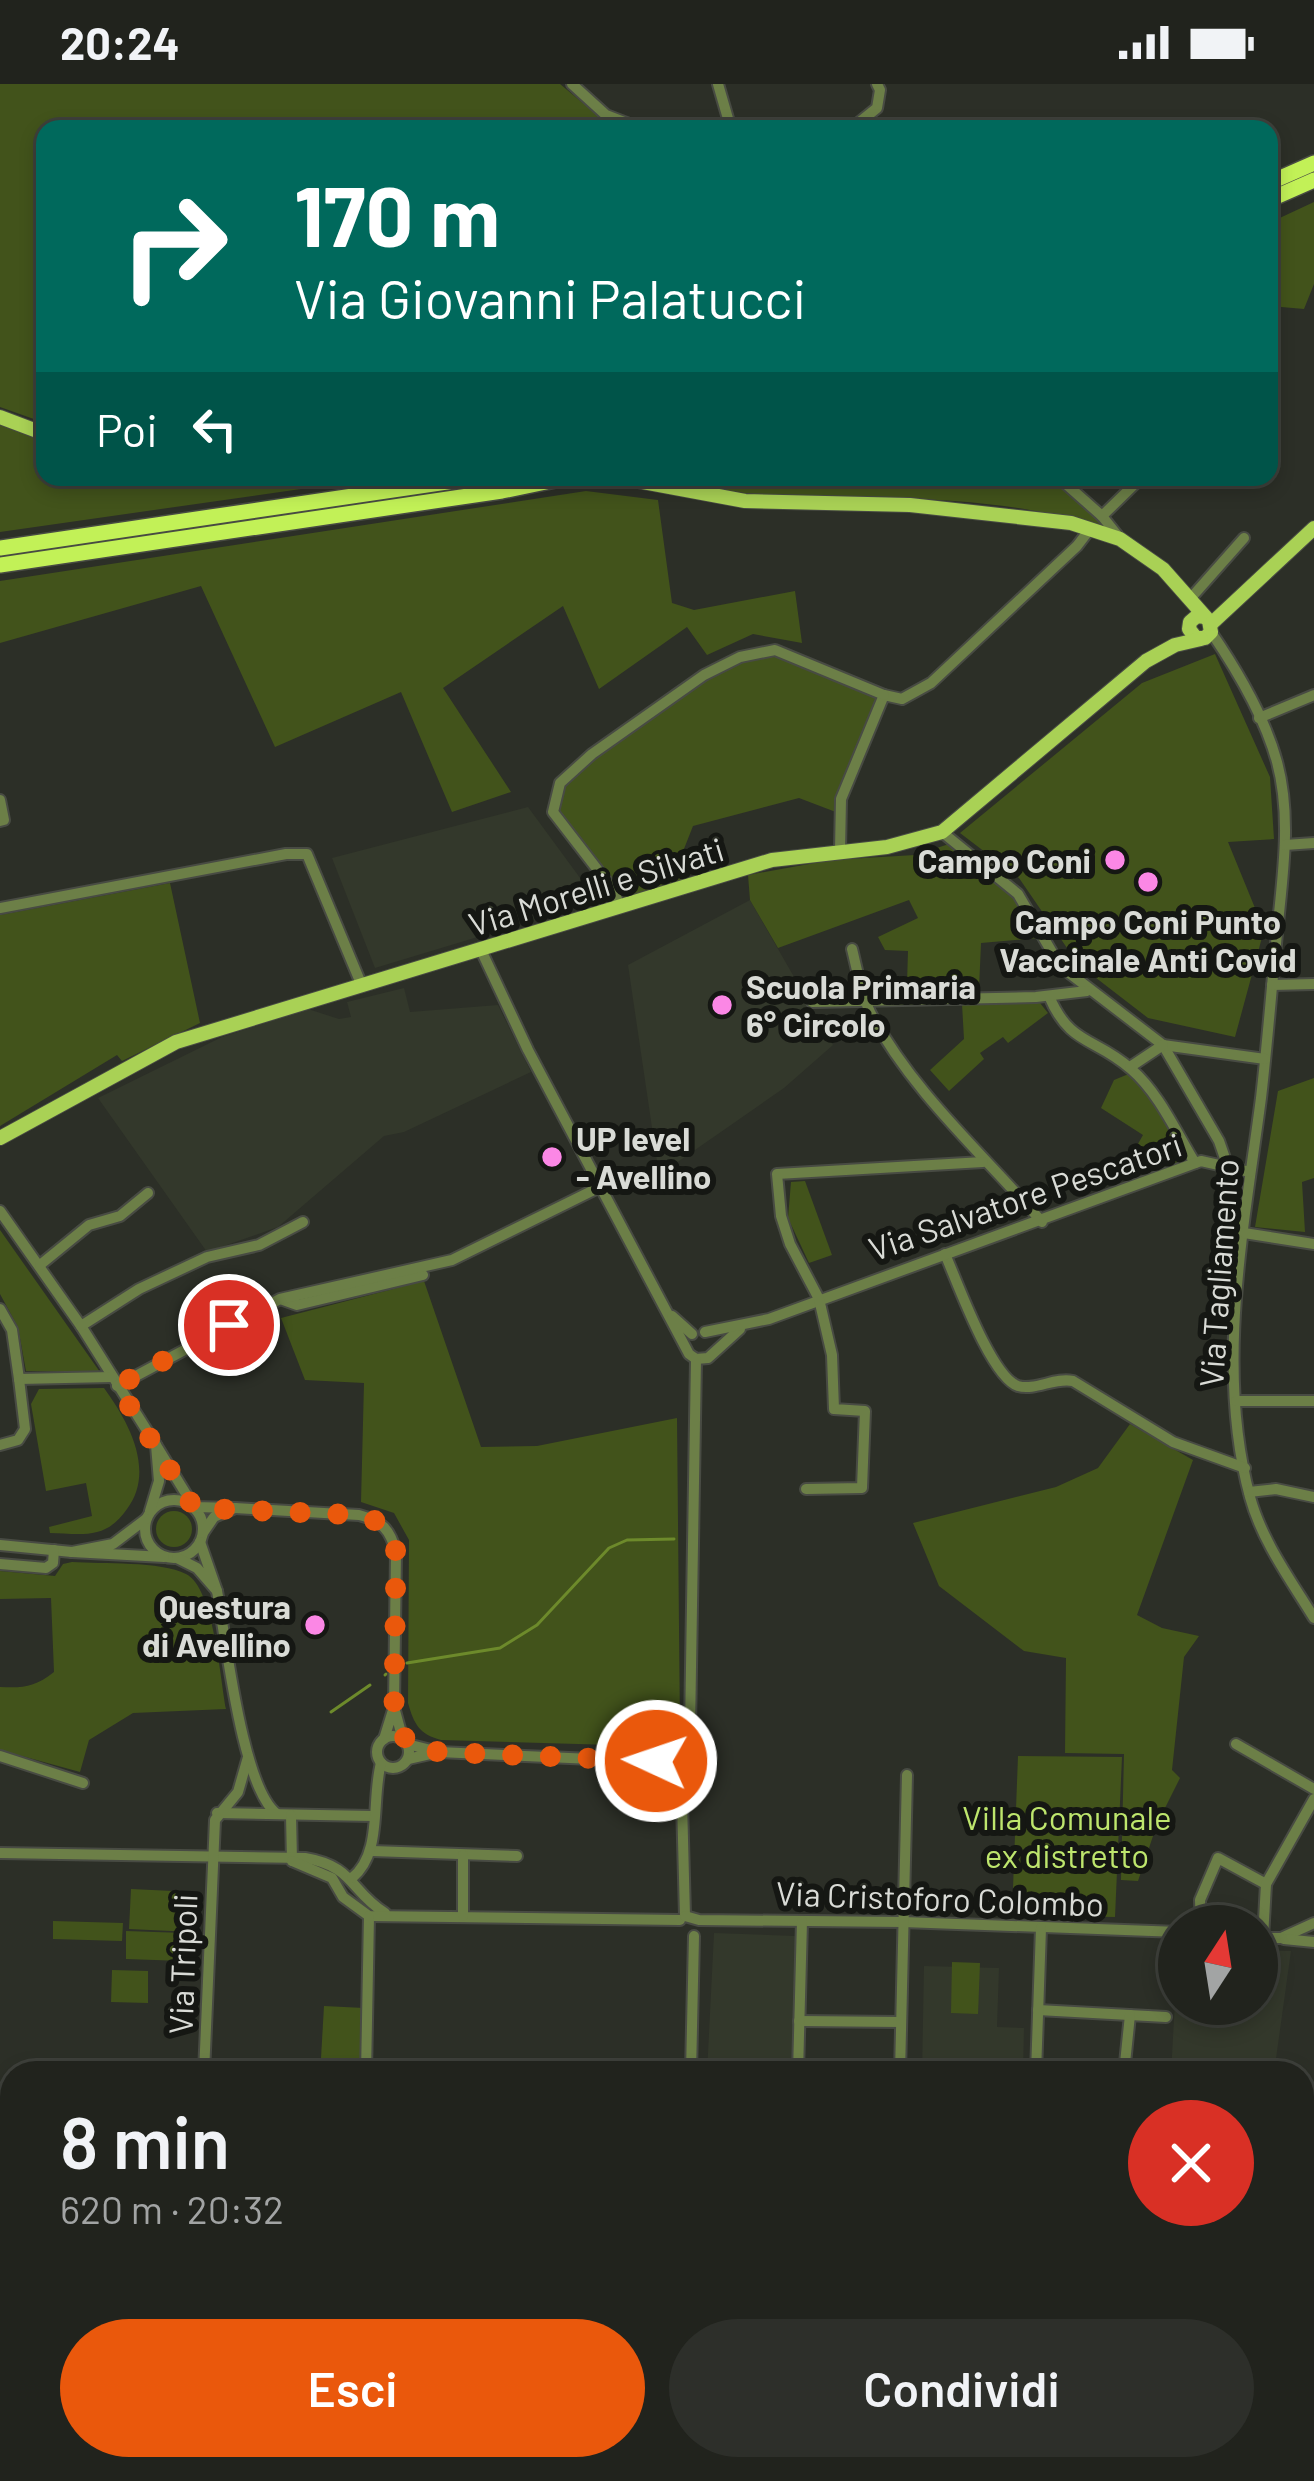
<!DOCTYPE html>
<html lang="it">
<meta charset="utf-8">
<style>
body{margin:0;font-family:Barlow,sans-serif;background:#2d2f2a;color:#f1f3f6;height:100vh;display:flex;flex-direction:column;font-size:45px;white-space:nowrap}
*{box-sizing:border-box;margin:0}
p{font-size:39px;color:#a2a4a4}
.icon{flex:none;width:66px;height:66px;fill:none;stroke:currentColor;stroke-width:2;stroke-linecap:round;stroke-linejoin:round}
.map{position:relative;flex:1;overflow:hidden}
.drawer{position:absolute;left:0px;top:1977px;width:1314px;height:420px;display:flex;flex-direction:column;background:#21231d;border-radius:36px 36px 0 0;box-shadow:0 6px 18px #0003,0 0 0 3px #3e403b}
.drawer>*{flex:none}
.top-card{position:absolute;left:36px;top:36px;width:1242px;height:366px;border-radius:24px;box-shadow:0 6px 18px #0003,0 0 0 3px #3e403b;background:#00695c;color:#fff;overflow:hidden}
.needle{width:78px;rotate:12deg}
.fabs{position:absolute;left:1158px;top:1821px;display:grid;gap:24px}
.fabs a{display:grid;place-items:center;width:120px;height:120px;border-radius:50%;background:#21231d;box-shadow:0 6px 18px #0003,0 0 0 3px #3e403b;font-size:60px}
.pin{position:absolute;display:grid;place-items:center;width:102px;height:102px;color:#fff;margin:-51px;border:6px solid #fff;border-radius:50%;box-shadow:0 3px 12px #0007}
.me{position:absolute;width:132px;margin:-66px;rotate:273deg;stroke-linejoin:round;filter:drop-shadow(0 0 9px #0008)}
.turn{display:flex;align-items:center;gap:42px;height:252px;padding:0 60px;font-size:54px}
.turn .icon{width:156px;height:156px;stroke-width:2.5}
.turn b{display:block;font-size:84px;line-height:102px}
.then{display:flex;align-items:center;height:114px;padding:0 60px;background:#0003;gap:24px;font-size:45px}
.round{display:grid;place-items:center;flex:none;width:126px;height:126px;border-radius:63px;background:#2d2f2a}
.headline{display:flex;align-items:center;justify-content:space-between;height:204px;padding:0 60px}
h1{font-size:72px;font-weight:600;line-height:90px}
.button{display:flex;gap:24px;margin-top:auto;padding:24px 60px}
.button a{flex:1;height:138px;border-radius:72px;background:#ea580c;color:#fff;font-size:48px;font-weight:600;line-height:138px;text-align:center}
.button a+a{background:#2d2f2a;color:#f1f3f6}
.status{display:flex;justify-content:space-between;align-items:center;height:84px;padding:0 60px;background:#21231d;direction:ltr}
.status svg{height:33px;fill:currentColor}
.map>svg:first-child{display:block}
</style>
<div class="status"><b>20:24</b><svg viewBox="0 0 49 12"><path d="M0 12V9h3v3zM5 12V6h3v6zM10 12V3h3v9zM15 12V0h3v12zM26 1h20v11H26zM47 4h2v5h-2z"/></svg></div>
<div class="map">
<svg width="1314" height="2397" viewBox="0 0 1314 2397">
<rect width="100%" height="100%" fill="#2c2f27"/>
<g fill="#33382b">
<path d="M528,723l69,94 -222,67 -43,-110z"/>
<path d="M750,816l83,145 -49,43 -125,87 -31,-210z"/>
<path d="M404,904l6,24 88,-7 33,67 -127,60 -20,4 -106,91 -71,25 -109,-154 124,-61 86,-28 31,10 12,-2 -4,-15z"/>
<path d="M714,1849l81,3v137h-88z"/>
<path d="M1178,1864l1,56h78v-54l34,1 -17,122h-103z"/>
<path d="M924,1882l75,2 -2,59 27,1 -1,45h-101z"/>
</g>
<g fill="#42531b">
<path d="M0,0h560l42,35 26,10h-583v294l-45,-16z"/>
<path d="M1314,118v82l-10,25 -35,-3v-83z"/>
<path d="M0,338l45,17v38h103l10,12 39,-12h134l5,7 -336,48z"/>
<path d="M664,393h425l-11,11 33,44c-112,-43 -239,-30 -356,-38 -30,-2 -61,-11 -91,-17z"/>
<path d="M586,407l72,9 14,103 22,7 101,-19 7,52 -49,-9 -46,21 -20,-28 -88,62 -36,-83 -120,82 68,104 -59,20 -51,-120 -126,55 -74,-161 -201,57v-62z"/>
<path d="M762,567l122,44 -42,104 -1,15 -42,-16 -106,28 -13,33 11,25 -71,23 -67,-95 7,-29 144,-108z"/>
<path d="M1215,570l55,123 4,62 -46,3 36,88 -29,107 -87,-19 -70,-54 -59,-86 -59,-45 182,-150z"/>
<path d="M949,760l67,53 22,41 -57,5 -2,46 -72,-5 1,-33 -23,-1 -7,-13 40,-19 -9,-18 -131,48 -28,-48 -2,-25 83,-15 84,-5z"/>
<path d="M170,799l30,140 -78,38 -5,-6 -117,71v-211z"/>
<path d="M1040,919l8,10 -40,30 -5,-6 -23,16 4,6 -35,32 -19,-21 34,-31 -2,-35z"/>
<path d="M1131,989l23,31 32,56 -48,13 -8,-15 13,-23 -42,-27 13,-28z"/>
<path d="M1314,994v100l-12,4 3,50 -50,-5 23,-136z"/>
<path d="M805,1097l27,74 -23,8 -21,-45 3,-36z"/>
<path d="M0,1146l100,142 -74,-1 -8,-44 -18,-33z"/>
<path d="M424,1197l57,166 56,-1 140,-28 3,313 -13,10 -19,5 -207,-6c-22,-6 -27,-16 -33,-37l1,-163 -15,-27 -33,-11 3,-119 -59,-3 -24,-62z"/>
<path d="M104,1304c24,33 52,82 23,121 -8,11 -17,20 -30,23 -15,4 -32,1 -47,1l-1,-6 43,-11 -6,-33 -40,8 -15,-87 8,-15z"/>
<path d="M1130,1340l63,36 -56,155 25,13 37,8 -15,21 -12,113 8,8 -23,46 -19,57 -17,-1 3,-126 -59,-1 1,-95 -42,-7 -85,-65 -26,-63 143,-36 42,-19z"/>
<circle cx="174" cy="1445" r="18"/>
<path d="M72,1478c30,2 89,-1 114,12 28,14 34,104 40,135l-93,4 -44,27 -9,32 -80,-22v-63c24,1 35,0 54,-15l-3,-74 -51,1v-28l55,5 8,-12z"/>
<path d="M1018,1672l104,1 -7,160 -103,-2z"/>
<path d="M131,1805l63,3 -2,40 -63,-3z"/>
<path d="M53,1837l70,2 -1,18 -69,-2z"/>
<path d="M126,1847l58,2 -1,28 -57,-2z"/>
<path d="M952,1878l28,1 -2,51 -27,-1z"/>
<path d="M112,1886l36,1v32l-37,-1z"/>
<path d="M324,1922l40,2 -1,52 -42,-2z"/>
<path d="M0,2154l12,1v146h-12z"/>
<path d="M1050,2385h115v12h-186l2,-7 67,1z"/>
</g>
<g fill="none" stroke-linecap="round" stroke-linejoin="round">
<g stroke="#6d8a2b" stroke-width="3">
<path d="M407,1579l93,-15 37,-23 72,-77 18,-8 47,-1"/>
<path d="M385,1591l1,-1"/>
<path d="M331,1628l39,-27"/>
</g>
<g stroke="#484b43" stroke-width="14">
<g id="minor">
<path d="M572,0l34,31 36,14"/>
<path d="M718,0l13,45"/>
<path d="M851,45l26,-21 3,-18 -3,-6"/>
<path d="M1058,393l44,39 16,20"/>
<path d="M1102,432l40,-39"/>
<path d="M1190,515l54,-61"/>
<path d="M1211,548c26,38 54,86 66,130 16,59 4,123 -1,182 -5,51 -9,103 -15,154 -17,130 -46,270 -11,399 12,44 40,82 64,121"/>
<path d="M1259,634l55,-23"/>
<path d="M0,716l4,20 -4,1"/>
<path d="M942,748l76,62 42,72 103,79 56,96 9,26"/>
<path d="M1285,761l29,-2"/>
<path d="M840,766l1,-51 43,-104 18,4 29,-16 146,-137 13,-17"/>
<path d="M620,823l-6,-16 -61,-79 7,-29 32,-29 112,-79 36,-18 35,-7 109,45"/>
<path d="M0,824l286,-54h21l55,132"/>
<path d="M852,865c5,20 9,44 18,63 42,80 113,142 172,210"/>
<path d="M481,866l47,100 161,304 7,5 12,-1 32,-29"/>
<path d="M1272,901l42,-1"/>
<path d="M1049,912c21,50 46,41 82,73 28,24 45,63 64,94"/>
<path d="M812,918l224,-5 51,-6"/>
<path d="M1163,961l102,14"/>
<path d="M1130,983l33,-22"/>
<path d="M0,1127l81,115 75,119"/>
<path d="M1244,1149l70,11"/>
<path d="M945,1170c12,27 46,123 73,132 17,5 37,-9 55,-5l100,61 72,26"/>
<path d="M40,1181l49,-40 31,-9 28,-23"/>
<path d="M283,1216l14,5 126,-30"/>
<path d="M0,1225l12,21 7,49 93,-2"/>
<path d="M672,1232l20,18"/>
<path d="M81,1242l58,-37 68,-32 52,-12 44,-23"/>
<path d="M705,1248l64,-13 432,-158 49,11"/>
<path d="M117,1302l163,-87 172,-39 150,-74"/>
<path d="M1236,1317h78"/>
<path d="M0,1361l18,-5 7,-11 -6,-50"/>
<path d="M806,1405l56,-1 3,-77 -31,-2 -2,-54 -13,-56 -29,-55 -9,-28 -4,-42 206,-12"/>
<path d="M1249,1408l27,-3 38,8"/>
<circle cx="174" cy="1445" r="29"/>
<path d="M235,1424l124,7c23,6 31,14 37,37l-2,155"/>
<path d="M150,1427l9,-30 -3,-36 38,62 41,1 -21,9 -11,16"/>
<path d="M146,1435l-33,25 -41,8 92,5"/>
<path d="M0,1461l72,7"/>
<path d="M177,1474l20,10 20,23 -17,-49"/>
<path d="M0,1480l46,4 7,-5 1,-13"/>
<path d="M217,1507c9,48 25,197 60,223"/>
<circle cx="393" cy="1668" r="16"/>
<path d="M384,1655l10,-32 9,33"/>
<path d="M407,1660l32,8 -31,7"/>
<path d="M1236,1660l78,45"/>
<path d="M439,1668l242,11"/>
<path d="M0,1672l83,27"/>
<path d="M217,1729l155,3"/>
<path d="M291,1731l1,46"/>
<path d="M372,1767l145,5"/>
<path d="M0,1769l305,5c49,8 45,33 80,55"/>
<path d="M292,1777l40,17 11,19 26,19 311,4"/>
<path d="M352,1794c31,-25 19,-78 29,-115"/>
<path d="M463,1832v-61"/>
<path d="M685,1832l-4,-153 9,-34 6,-370"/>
<path d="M685,1832l14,4 204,2 276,10"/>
<path d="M1201,1842l-1,-26 18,-42 48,26"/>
<path d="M1260,1854h21l33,-15"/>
<path d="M1263,1854l3,-54 48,-85"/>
<path d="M1284,1855l30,3"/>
<path d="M1038,1926l128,7"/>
<path d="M799,1937l102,1"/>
<path d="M205,1982l161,3"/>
<path d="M204,1989l11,-253 23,-28 10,-35"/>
<path d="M366,1989l3,-157"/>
<path d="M537,1989v-7"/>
<path d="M691,1989l3,-137"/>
<path d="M798,1989l4,-152"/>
<path d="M900,1989l7,-298"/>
<path d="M1036,1989l5,-145"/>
<path d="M1124,1989l6,-58"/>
<path d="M0,2125l12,1"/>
<path d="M1302,2161l12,1"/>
<path d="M0,2318l12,1"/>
<path d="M0,2333l12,-2"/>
<path d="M1302,2347h12"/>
<path d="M357,2385l4,12"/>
<path d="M528,2385h69"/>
<path d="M684,2385v12"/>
<path d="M145,2397l1,-12"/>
<path d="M330,2397l16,-12"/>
<path d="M787,2397v-12"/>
<path d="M892,2397l1,-12"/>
</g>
</g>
<g stroke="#484b43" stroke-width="16">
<g id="major">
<path d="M0,333l45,17"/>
<path d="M616,393l129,24 165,4 161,18 49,16 43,30 46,52 2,11 -6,6h-9l-7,-9 1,-7 7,-6 8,1"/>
<path d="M1211,540l103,-96"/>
<path d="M0,1054l176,-96 596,-182 115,-13 55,-15 204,-171 29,-16 26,-6"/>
</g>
</g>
<g stroke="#484b43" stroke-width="18">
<g id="highway">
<path d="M1269,99l45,-20"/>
<path d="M1269,116l45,-20"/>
<path d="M0,464l481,-71"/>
<path d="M0,481l502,-74 68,-14"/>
</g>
</g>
<use href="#minor" stroke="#6c7f47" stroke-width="10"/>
<use href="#major" stroke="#a9d155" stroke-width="14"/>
<use href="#highway" stroke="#c2f157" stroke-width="15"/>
</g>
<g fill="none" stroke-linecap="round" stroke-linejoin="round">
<path stroke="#ea580c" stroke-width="21" stroke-dasharray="0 37.8" d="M229,1241l-112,61 77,122 165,7c23,6 31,14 37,37l-2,155 13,37 32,8 217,9"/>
</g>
<g fill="#fb87e5" stroke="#151713" stroke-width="4.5">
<circle cx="1115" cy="776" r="12"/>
<circle cx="1148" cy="798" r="12"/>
<circle cx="722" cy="921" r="12"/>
<circle cx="552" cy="1073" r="12"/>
<circle cx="315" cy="1541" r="12"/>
</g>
<g text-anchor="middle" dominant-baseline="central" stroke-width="12" stroke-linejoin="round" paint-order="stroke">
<g font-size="33" font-weight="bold" fill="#d9dbd6" stroke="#151713" text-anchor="end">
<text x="1091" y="776">Campo Coni</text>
<text x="1148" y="837" text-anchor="middle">Campo Coni Punto<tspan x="1148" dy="38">Vaccinale Anti Covid</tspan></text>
<text x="746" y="902" text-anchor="start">Scuola Primaria<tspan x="746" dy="38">6° Circolo</tspan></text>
<text x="576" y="1054" text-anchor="start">UP level<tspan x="576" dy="38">- Avellino</tspan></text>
<text x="291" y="1522">Questura<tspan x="291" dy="38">di Avellino</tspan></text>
</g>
<g font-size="33" fill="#d9dbd6" stroke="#151713">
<text transform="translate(596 802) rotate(-17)">Via Morelli e Silvati</text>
<text transform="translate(1025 1112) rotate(-19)">Via Salvatore Pescatori</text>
<text transform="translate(1218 1189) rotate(-86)">Via Tagliamento</text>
<text transform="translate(940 1814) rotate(2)">Via Cristoforo Colombo</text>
<text transform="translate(182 1880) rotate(-88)">Via Tripoli</text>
</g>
<g font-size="33" fill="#bee66d" stroke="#151713">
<text x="1067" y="1733">Villa Comunale<tspan x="1067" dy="38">ex distretto</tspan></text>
</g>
</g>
</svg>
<div class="fabs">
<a><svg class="needle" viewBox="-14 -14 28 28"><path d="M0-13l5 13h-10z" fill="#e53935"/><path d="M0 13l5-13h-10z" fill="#a2a4a4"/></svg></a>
</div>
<div class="pin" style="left:229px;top:1241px;background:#d93025"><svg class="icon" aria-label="arrive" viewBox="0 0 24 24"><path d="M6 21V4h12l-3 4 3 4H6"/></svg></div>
<svg class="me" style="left:656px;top:1677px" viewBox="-20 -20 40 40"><circle r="17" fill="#ea580c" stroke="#fff" stroke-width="3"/><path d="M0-11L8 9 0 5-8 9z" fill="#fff"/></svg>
<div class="top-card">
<div class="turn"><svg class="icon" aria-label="right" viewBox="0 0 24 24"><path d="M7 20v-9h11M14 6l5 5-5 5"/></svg><div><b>170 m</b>Via Giovanni Palatucci</div></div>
<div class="then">Poi<svg class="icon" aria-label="left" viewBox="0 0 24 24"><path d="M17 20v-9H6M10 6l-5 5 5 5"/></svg></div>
</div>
<section class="drawer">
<div class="headline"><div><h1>8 min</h1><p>620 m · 20:32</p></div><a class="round" style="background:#d93025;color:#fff"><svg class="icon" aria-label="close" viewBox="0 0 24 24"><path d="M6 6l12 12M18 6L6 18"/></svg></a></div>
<div class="button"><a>Esci</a><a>Condividi</a></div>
</section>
</div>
